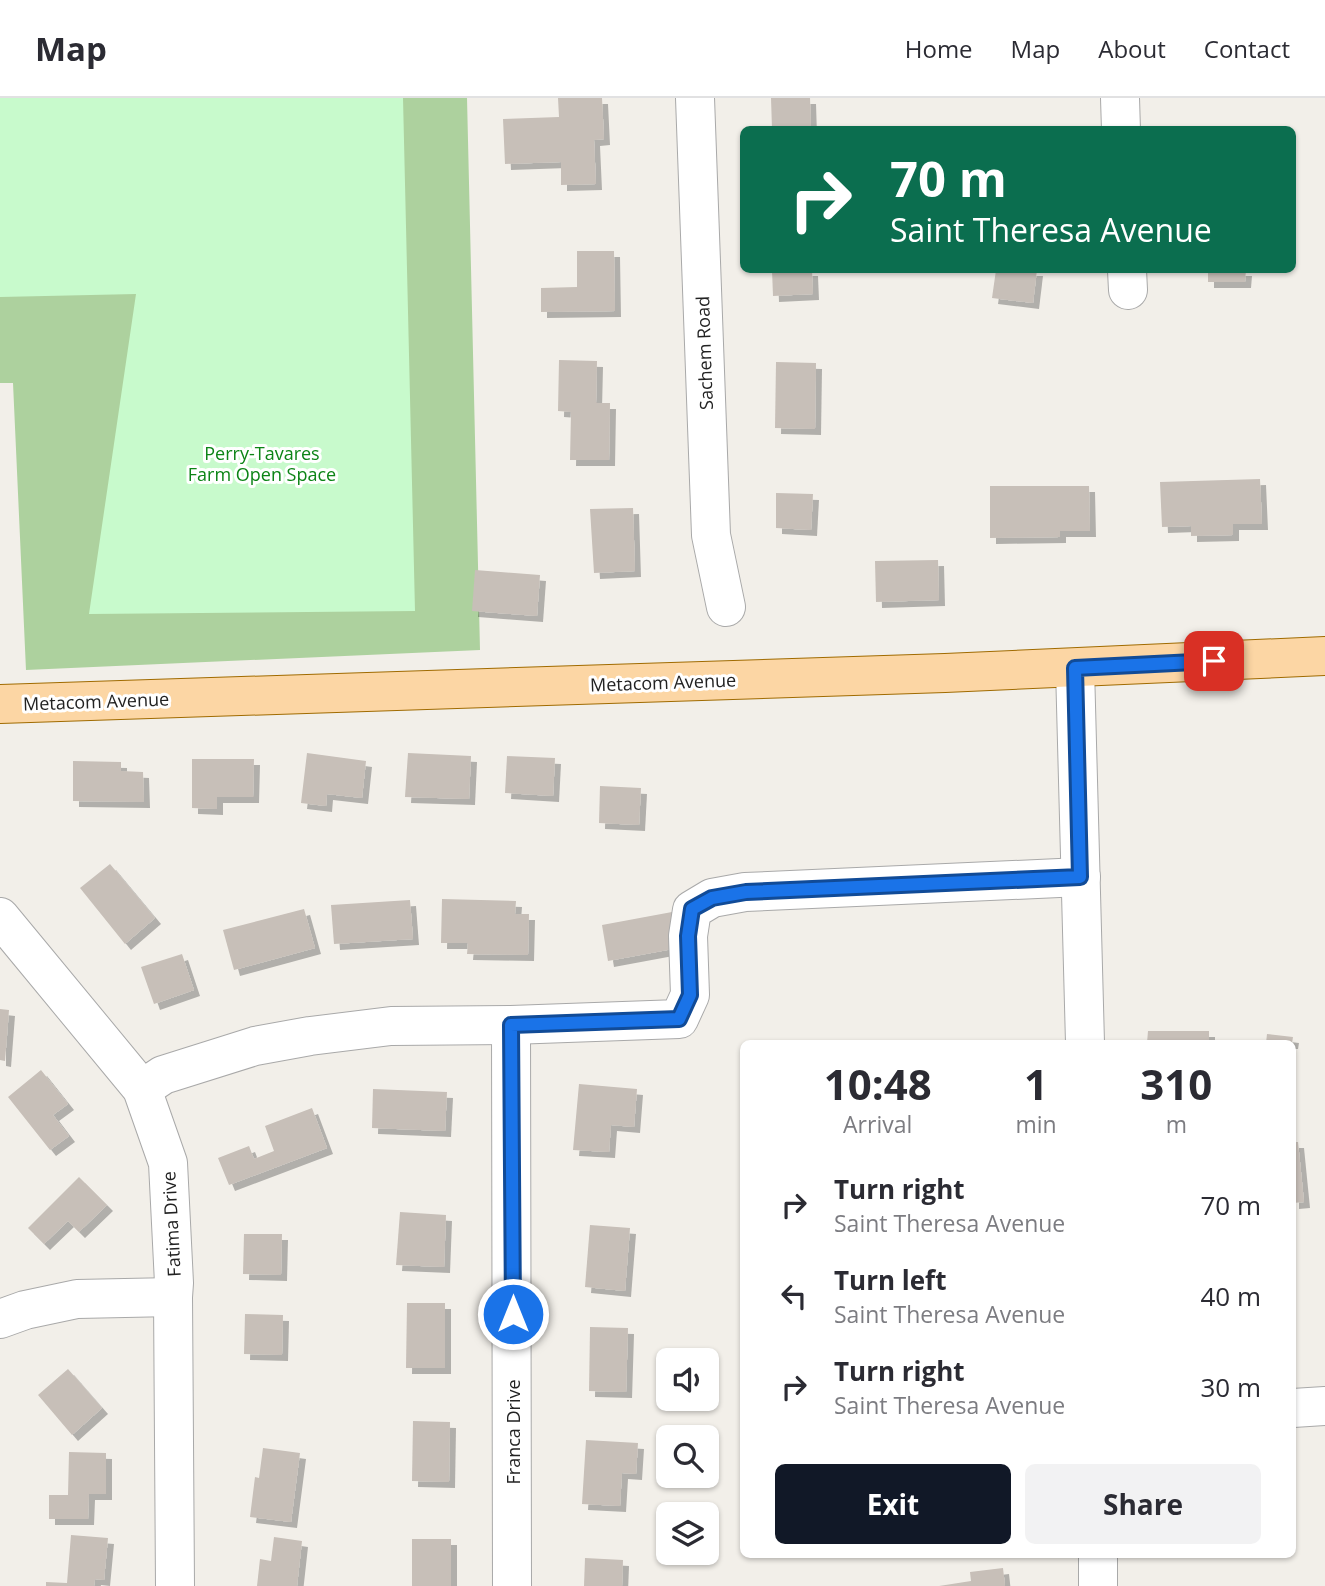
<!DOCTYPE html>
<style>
body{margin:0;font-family:"Open Sans",sans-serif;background:#f2f2f3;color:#2b2b33;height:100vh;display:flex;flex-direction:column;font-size:26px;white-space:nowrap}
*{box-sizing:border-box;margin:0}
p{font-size:23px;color:#7c7c81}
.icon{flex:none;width:38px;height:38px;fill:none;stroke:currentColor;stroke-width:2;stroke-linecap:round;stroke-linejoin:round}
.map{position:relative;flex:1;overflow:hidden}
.side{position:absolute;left:740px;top:942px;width:556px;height:518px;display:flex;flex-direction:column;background:#fff;border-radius:10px;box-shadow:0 2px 5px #0004}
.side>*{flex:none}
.banner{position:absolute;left:740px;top:28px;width:556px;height:147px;border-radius:10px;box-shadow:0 2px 5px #0004;background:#0b6e4f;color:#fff;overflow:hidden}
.fabs{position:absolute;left:656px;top:1250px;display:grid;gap:14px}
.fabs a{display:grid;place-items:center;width:63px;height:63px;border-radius:10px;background:#fff;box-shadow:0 2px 5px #0004;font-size:35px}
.pin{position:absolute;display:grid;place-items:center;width:60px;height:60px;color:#fff;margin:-30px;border-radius:14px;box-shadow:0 4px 10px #0006}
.me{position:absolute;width:77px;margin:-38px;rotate:0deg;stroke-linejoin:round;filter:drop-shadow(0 0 5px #0008)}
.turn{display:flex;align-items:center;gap:24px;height:147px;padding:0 35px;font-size:32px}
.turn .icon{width:91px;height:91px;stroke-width:2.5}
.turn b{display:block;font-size:49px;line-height:60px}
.eta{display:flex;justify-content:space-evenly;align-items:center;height:119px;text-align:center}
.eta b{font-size:42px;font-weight:700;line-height:49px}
.action{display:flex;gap:14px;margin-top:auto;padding:14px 35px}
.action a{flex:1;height:80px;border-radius:10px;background:#111827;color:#fff;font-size:28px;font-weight:700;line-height:80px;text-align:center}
.action a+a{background:#f2f2f3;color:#2b2b33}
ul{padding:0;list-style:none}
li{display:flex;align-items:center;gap:21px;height:91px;padding:0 35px}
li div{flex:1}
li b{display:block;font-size:26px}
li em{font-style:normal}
header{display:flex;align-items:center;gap:42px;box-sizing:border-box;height:98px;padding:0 35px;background:#fff;border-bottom:2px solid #e1e1e2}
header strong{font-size:33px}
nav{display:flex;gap:38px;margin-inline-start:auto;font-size:24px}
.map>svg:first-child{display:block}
</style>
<header>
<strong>Map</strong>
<nav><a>Home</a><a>Map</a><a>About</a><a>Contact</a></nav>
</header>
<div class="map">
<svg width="1325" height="1488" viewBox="0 0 1325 1488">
<defs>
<filter id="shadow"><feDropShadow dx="6" dy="6" stdDeviation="0" flood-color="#0004"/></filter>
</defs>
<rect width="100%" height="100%" fill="#f2efe9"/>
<path fill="#add19e" d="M0,0h467l13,552 -454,20 -13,-287h-13z"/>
<path fill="#c8facc" d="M0,0h403l12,513 -326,3 47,-320 -136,3z"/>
<g fill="#c7bfb8" filter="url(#shadow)">
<path d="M558,0h44l2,41 -10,1 2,44 -35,1v-23l-56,2 -2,-45 56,-2z"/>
<path d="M771,0h39l1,32h-39z"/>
<path d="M577,153h37l1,60 -74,1v-24l36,-1z"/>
<path d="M772,172h40l1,24 -40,2z"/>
<path d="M996,172h41l-4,33 -41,-5z"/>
<path d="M1208,172h38l-1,12h-37z"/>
<path d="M559,262l38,1 -1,42h14l-1,57h-39l1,-48 -13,-1z"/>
<path d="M776,264l40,1 -1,66 -40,-1z"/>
<path d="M1260,381l2,45h-29v11l-42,1v-10l-29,1 -2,-45z"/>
<path d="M990,388h99l1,45h-30v6l-70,1z"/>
<path d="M776,395l37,1 -2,36 -35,-2z"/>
<path d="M633,410l2,63 -41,2 -4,-64z"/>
<path d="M938,462l1,40 -63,2 -1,-41z"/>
<path d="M475,472l65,5 -3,41 -65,-5z"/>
<path d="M307,655l59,8 -4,37 -35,-4 -1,12 -25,-3z"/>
<path d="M408,655l63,3 -2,43 -64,-2z"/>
<path d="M507,658l48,2 -2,38 -48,-3z"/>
<path d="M192,661h62l-1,38h-36v12l-25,-1z"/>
<path d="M73,663l48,1v9l22,1 1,30 -71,-1z"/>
<path d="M600,688l41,2 -2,37 -40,-2z"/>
<path d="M110,766l45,54 -30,26 -45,-56z"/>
<path d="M442,801l74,2 -1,13h14l-1,41 -61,-1 1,-11h-27z"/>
<path d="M410,802l3,39 -79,5 -3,-39z"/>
<path d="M304,811l11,39 -81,22 -11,-40z"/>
<path d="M672,814l6,36 -70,13 -6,-36z"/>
<path d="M182,856l12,36 -40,14 -13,-37z"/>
<path d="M0,911l9,1 -4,51 -5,-1z"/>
<path d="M1148,933h61v12h-62z"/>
<path d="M1267,936l26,3 -1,6h-26z"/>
<path d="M41,972l27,34 -15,11 16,21 -19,14 -42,-53z"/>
<path d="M579,986l58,5 -3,38 -23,-2 -2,27 -36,-2z"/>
<path d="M373,991l74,3 -2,39 -73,-3z"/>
<path d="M312,1010l15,40 -98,37 -11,-27 31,-12 5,13 20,-8 -9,-25z"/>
<path d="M1293,1044h5l6,60 -11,1z"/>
<path d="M79,1079l28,28 -28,27 -11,-11 -24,23 -16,-16z"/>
<path d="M400,1114l46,3 -2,52 -48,-2z"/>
<path d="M590,1127l40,3 -5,63 -40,-4z"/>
<path d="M244,1136h38l-1,41 -38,-1z"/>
<path d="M407,1205h38v65h-39z"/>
<path d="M245,1216l38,1 -1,40 -38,-1z"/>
<path d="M590,1229l38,1 -2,64 -37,-1z"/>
<path d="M68,1271l34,39 -30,27 -34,-40z"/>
<path d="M413,1323l37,1 -1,60 -37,-1z"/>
<path d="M586,1342l52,3 -2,31 -14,-1 -2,33 -38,-2z"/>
<path d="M263,1350l37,5 -9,69 -41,-5 5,-40 4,1z"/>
<path d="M69,1354l37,1v41h-17l-1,25h-39v-24h19z"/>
<path d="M71,1437l37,3 -4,42 -9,-1 -1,7h-48v-4l21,1z"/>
<path d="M274,1439l28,4 -5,45h-40l3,-27 11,2z"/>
<rect x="412" y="1441" width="39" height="47"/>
<path d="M585,1460l38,2 -1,26h-38z"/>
<path d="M1003,1470l2,18h-66l32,-5 -1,-9z"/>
</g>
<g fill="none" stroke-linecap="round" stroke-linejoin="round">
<g stroke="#a9a9a9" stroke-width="40">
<g id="minor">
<path d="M695,0l16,437 15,72"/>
<path d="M1120,0l1,32"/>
<path d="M1127,172l1,20"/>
<path d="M1075,570l10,375"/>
<path d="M0,819l142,172 26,74 6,120 -1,14 2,289"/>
<path d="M511,927l1,561"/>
<path d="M142,991l21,-14 92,-29 55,-10 81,-10 120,-1 168,-6 11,-24 -2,-59 4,-26 20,-12 33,-6 336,-15"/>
<path d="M0,1221l25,-9 52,-11 96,-2"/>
<path d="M1293,1310l32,-2"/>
<path d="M1098,1456v32"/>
</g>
</g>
<g stroke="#a06b00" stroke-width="40">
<path id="major" d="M0,606l945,-31 380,-17"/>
</g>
<use href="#minor" stroke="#fff" stroke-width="38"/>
<use href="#major" stroke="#fcd6a4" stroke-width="38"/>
</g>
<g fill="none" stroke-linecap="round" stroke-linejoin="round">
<g stroke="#114b97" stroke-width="18">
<path id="route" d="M513,1216l-2,-289 168,-6 11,-24 -2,-59 4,-27 20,-11 34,-6 334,-15 -5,-209 139,-7"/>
</g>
<use href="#route" stroke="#1a73e8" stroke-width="12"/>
</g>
<g text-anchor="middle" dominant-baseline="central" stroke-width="6" stroke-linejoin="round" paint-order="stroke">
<g font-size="18" fill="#222" stroke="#fff">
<text transform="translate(704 255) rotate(-92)">Sachem Road</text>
<text transform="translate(663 584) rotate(-2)">Metacom Avenue</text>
<text transform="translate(96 603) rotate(-2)">Metacom Avenue</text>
<text transform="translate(171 1126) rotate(-93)">Fatima Drive</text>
<text transform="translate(513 1334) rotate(-90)">Franca Drive</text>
</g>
<g font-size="18" fill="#0c8416" stroke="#fff">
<text x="262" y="355">Perry-Tavares<tspan x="262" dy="21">Farm Open Space</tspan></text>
</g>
</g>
</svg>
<div class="fabs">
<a><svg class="icon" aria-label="sound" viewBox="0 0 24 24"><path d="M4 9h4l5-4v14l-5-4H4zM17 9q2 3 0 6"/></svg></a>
<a><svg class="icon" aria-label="search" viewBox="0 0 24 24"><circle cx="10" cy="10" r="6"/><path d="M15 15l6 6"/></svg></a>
<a><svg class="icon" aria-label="layers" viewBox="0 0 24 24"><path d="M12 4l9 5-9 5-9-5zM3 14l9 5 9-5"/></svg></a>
</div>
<div class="pin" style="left:1214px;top:563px;background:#d93025"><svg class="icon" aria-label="arrive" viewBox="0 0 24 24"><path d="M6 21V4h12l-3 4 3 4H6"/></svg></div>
<svg class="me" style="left:513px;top:1216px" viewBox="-20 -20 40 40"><circle r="17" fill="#1a73e8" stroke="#fff" stroke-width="3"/><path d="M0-11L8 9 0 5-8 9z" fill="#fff"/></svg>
<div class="banner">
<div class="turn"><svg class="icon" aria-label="right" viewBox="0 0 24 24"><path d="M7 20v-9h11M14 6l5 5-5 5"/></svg><div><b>70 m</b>Saint Theresa Avenue</div></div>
</div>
<section class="side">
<div class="eta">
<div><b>10:48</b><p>Arrival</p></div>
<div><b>1</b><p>min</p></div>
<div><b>310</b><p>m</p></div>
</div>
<ul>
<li><svg class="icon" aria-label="right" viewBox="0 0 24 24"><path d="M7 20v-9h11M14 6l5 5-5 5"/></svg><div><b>Turn right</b><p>Saint Theresa Avenue</p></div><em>70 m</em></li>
<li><svg class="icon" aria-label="left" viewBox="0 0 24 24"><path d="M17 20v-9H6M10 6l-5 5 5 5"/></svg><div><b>Turn left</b><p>Saint Theresa Avenue</p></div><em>40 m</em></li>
<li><svg class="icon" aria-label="right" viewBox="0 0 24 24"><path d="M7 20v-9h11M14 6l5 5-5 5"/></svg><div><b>Turn right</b><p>Saint Theresa Avenue</p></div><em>30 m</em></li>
</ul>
<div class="action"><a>Exit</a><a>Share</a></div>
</section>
</div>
